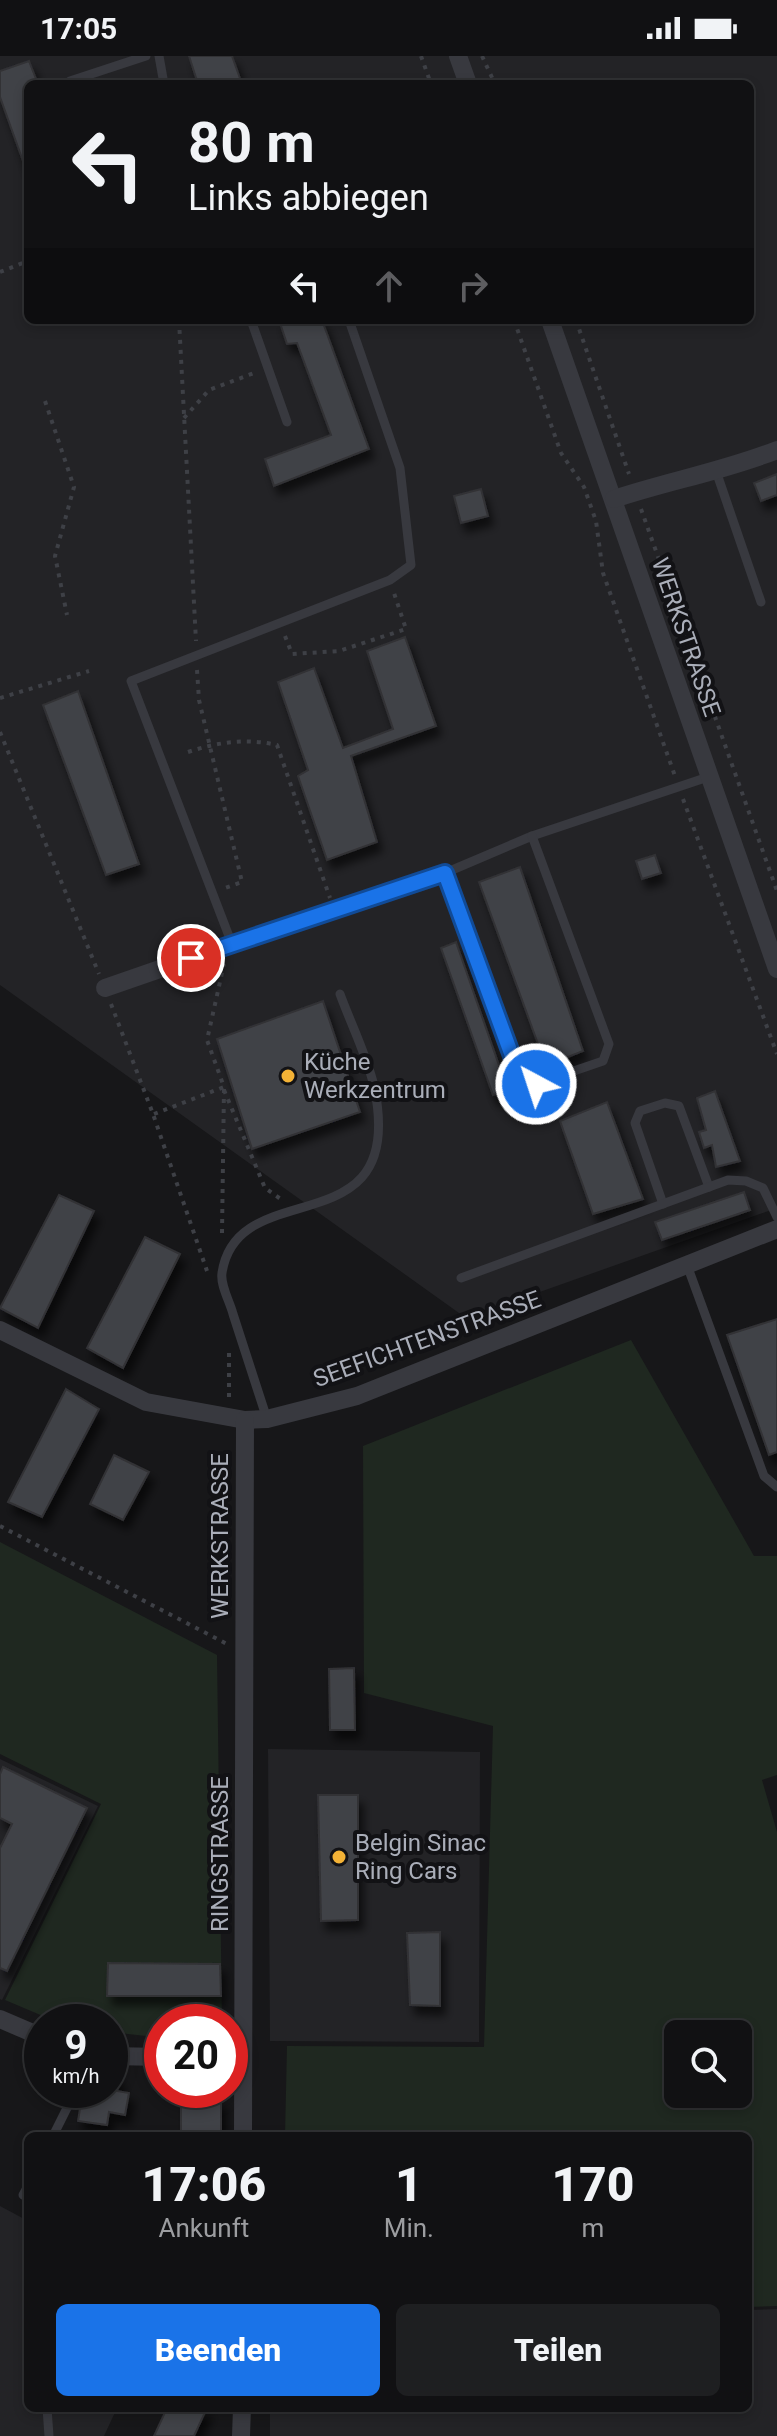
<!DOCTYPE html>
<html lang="de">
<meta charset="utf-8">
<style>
body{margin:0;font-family:Roboto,sans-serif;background:#1e1f21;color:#f1f3f6;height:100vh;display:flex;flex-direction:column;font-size:30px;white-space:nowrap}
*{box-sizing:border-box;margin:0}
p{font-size:26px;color:#9c9da0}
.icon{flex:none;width:44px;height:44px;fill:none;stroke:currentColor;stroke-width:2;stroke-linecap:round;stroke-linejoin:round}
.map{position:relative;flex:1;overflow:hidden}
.sheet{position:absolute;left:24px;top:2076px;width:728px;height:280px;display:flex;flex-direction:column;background:#111113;border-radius:12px;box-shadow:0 4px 12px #0003,0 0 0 2px #303133}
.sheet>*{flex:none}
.top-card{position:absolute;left:24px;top:24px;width:730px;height:244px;border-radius:12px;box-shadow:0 4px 12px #0003,0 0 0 2px #303133;background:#111113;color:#f1f3f6;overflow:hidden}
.fabs{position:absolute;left:664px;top:1964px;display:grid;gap:16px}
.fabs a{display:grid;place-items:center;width:88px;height:88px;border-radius:12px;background:#111113;box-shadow:0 4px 12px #0003,0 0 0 2px #303133;font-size:40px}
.speed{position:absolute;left:24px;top:1948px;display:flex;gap:16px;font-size:40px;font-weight:700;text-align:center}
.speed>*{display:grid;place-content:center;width:104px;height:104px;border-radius:50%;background:#111113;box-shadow:0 4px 12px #0003,0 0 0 2px #303133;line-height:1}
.speed small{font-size:20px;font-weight:400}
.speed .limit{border:12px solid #d22;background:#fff;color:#111}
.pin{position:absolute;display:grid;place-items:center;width:68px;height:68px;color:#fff;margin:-34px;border:4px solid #fff;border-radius:50%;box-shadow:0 2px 8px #0007}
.me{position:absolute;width:88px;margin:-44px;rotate:320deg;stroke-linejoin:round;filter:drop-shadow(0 0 6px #0008)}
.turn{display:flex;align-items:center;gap:28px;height:168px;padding:0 32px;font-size:36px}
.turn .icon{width:104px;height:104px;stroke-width:2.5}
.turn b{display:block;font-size:56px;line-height:68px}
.lanes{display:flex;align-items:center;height:76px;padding:0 32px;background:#0003;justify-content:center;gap:40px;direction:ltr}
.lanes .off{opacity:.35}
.eta{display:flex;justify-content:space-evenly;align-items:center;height:136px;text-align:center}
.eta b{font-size:48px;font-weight:800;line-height:56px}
.primary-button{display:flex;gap:16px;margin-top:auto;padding:16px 32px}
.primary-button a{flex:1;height:92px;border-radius:12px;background:#1a73e8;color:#fff;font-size:32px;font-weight:800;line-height:92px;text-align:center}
.primary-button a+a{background:#1e1f21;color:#f1f3f6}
.status{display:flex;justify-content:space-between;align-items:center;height:56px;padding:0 40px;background:#111113;direction:ltr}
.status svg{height:22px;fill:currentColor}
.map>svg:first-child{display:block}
</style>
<div class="status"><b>17:05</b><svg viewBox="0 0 49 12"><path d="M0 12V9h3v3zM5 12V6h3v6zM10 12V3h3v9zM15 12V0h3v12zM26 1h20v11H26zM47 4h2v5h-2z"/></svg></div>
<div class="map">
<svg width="777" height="2380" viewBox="0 0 777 2380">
<defs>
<filter id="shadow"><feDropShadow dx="5" dy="9" stdDeviation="4" flood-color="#0009"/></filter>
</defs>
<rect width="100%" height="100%" fill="#171719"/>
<g fill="#232326" fill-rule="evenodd">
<path d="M0,0h777v1152l-311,110 -466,-333zM28,28h722v236h-722z"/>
<path d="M268,1693l212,3 -1,290 -209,-1z"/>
<path d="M0,1703l98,47 -96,194 -2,-1z"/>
<path d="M0,2150l28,15v187h89l-13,28h-104z"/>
<path d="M777,2253v127h-507v-28h478v-98z"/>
</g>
<g fill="#1f2820" fill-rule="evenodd">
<path d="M631,1284l123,216h23v219l-15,5 15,52v474l-29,1v-171h-463l2,-90 197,1 9,-321 -129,-33 -1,-247zM678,1978h60v60h-60z"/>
<path d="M0,1486l217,113 5,367h-60v14l-7,1 -45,-5v-10h-53l-52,-22 96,-196 -101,-50z"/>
</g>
<g fill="#414246" stroke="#313135" stroke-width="2" filter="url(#shadow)">
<path d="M189,0h43l10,28h-44z"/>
<path d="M29,5l9,23h-10v91l-28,-78v-26z"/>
<path d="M279,264h43l47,129 -95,37 -9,-27 66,-24 -34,-92 -10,1z"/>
<path d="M777,418v21l-16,6 -7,-18z"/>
<path d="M481,433l7,27 -27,7 -7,-27z"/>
<path d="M405,581l31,89 -85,30 26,86 -50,18 -29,-84 10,-6 -30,-88 36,-14 29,80 50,-19 -26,-78z"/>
<path d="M78,635l61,173 -33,11 -63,-170z"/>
<path d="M655,799l6,18 -19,6 -6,-18z"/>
<path d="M520,811l63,184 -37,15 -67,-184z"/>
<path d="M456,886l52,149 -15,4 -52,-147z"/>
<path d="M323,945l37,111 -108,37 -35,-110z"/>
<path d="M715,1035l25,70 -24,6 -4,-22 -8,3 -5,-16 7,-2 -9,-32z"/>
<path d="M607,1046l36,97 -50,15 -33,-93z"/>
<path d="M744,1136l6,18 -88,30 -7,-18z"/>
<path d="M59,1139l35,16 -56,117 -38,-20z"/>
<path d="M145,1181l35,17 -57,114 -36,-20z"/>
<path d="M777,1263v133l-8,3 -42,-120z"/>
<path d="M66,1333l33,20 -57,108 -34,-15z"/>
<path d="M114,1399l35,17 -26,48 -33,-16z"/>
<path d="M354,1612l1,62h-25l-1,-61z"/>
<path d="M3,1711l84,41 -80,163 -7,-3v-120l12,-24 -12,-6v-44z"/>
<path d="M318,1739h40v125l-37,1z"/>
<path d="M440,1876v74l-30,-1 -3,-72z"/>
<path d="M108,1907l112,1 1,32h-114z"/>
<path d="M110,2019l9,2 -2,14 12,2 -4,22 -16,-3 -2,13 -29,-4 5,-31h27z"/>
<rect x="181" y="2044" width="40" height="36"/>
<path d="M167,2352h40l-13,28h-40z"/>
</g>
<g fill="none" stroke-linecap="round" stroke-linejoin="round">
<g stroke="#3e4046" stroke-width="4" stroke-dasharray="4 6" stroke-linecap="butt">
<path d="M421,0l10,28"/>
<path d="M482,0l13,28"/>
<path d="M0,216l28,-11"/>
<path d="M179,264l17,321"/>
<path d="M514,264l47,133 23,34 12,34 7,52 72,203"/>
<path d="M576,264l53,154"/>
<path d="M45,345l29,86 -19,69 12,59"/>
<path d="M184,362l25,-28 45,-17"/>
<path d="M641,453l136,382"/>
<path d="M285,580l7,18 47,-3 67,-22 -12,-36"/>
<path d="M197,614l2,30 43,182 -17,6"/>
<path d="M0,642l89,-27"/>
<path d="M0,676l99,242"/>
<path d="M188,696c30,-10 59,-14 89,-7l53,153"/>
<path d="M683,743l94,255"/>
<path d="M111,948l42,110 54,157"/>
<path d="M224,1034l41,98 17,12"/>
<path d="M154,1058l70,-27 -17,-47 17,-76"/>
<path d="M222,1177l2,-146"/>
<path d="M229,1297v47"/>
<path d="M0,1470l227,118"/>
</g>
<g stroke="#38393f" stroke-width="9">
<path d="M159,0l5,28"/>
<path d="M71,28l-1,-3 76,-25"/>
<path d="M251,264l36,102"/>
<path d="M349,264l51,148 11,97 -21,15 -259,101 101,263 213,-71 87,-37 176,-59"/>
<path d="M716,415l45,131"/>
<path d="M445,817l74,202 17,9 67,-23 6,-17 -77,-208"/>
<path d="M663,1148l-28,-81 5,-12 25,-8 14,3 30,81"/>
<path d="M687,1209l77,211 13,11"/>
<path d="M461,1222l267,-98 18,1 17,7 14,29"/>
<path d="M267,1363c-11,-35 -23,-70 -34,-105 -3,-12 -13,-29 -11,-41 15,-102 187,-22 152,-187 -7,-30 -23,-62 -34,-92"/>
<path d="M53,2080l15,-30 3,-16"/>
<path d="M23,2139l5,-9"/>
<path d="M47,2352l2,28"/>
</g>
<g stroke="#38393f" stroke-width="18">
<path d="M458,0l10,28"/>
<path d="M550,264l227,649"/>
<path d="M614,443c54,-18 110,-28 163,-49"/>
<path d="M105,932l127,-44"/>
<path d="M0,1274l146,72 99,18 22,-1 90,-23 420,-167"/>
<path d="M0,1963l42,18"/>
<path d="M110,2000l52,1"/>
<path d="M243,2080l2,-716"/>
<path d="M241,2380l1,-28"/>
</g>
</g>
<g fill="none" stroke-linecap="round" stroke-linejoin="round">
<g stroke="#114b97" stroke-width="20">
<path id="route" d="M191,902l254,-85 74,202 17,9"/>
</g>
<use href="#route" stroke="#1a73e8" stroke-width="14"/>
</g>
<g fill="#f3b236" stroke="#121215" stroke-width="3">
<circle cx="288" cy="1020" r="8"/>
<circle cx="339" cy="1801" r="8"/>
</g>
<g text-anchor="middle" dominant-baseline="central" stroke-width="8" stroke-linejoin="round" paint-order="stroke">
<g font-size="24" fill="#aaaeb9" stroke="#121215">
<text transform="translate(686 581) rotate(71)">WERKSTRASSE</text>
<text transform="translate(427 1283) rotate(-20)">SEEFICHTENSTRASSE</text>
<text transform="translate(220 1480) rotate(-90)">WERKSTRASSE</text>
<text transform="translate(220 1798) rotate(-90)">RINGSTRASSE</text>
</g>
<g font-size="24" fill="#aaaeb9" stroke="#121215" text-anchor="start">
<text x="304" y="1006">Küche<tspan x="304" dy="28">Werkzentrum</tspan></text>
<text x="355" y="1787">Belgin Sinac<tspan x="355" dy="28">Ring Cars</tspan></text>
</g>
</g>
</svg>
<div class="fabs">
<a><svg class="icon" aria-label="search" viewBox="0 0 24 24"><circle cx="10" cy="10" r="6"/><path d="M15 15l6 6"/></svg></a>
</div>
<div class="speed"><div>9<small>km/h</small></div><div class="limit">20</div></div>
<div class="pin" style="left:191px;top:902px;background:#d93025"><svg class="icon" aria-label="arrive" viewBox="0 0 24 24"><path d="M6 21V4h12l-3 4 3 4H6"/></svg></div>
<svg class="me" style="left:536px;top:1028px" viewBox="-20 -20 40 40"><circle r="17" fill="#1a73e8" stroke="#fff" stroke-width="3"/><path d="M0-11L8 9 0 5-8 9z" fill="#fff"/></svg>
<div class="top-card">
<div class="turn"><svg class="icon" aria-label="left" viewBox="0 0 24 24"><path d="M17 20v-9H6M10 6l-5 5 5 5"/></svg><div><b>80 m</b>Links abbiegen</div></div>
<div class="lanes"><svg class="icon" aria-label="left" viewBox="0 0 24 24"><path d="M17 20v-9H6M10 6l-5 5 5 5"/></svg><svg class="icon off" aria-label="ahead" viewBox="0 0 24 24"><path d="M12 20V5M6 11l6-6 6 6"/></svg><svg class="icon off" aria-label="right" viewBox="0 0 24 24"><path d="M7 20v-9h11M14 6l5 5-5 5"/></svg></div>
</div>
<section class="sheet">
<div class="eta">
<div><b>17:06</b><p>Ankunft</p></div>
<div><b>1</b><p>Min.</p></div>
<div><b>170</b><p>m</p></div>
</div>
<div class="primary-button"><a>Beenden</a><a>Teilen</a></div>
</section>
</div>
